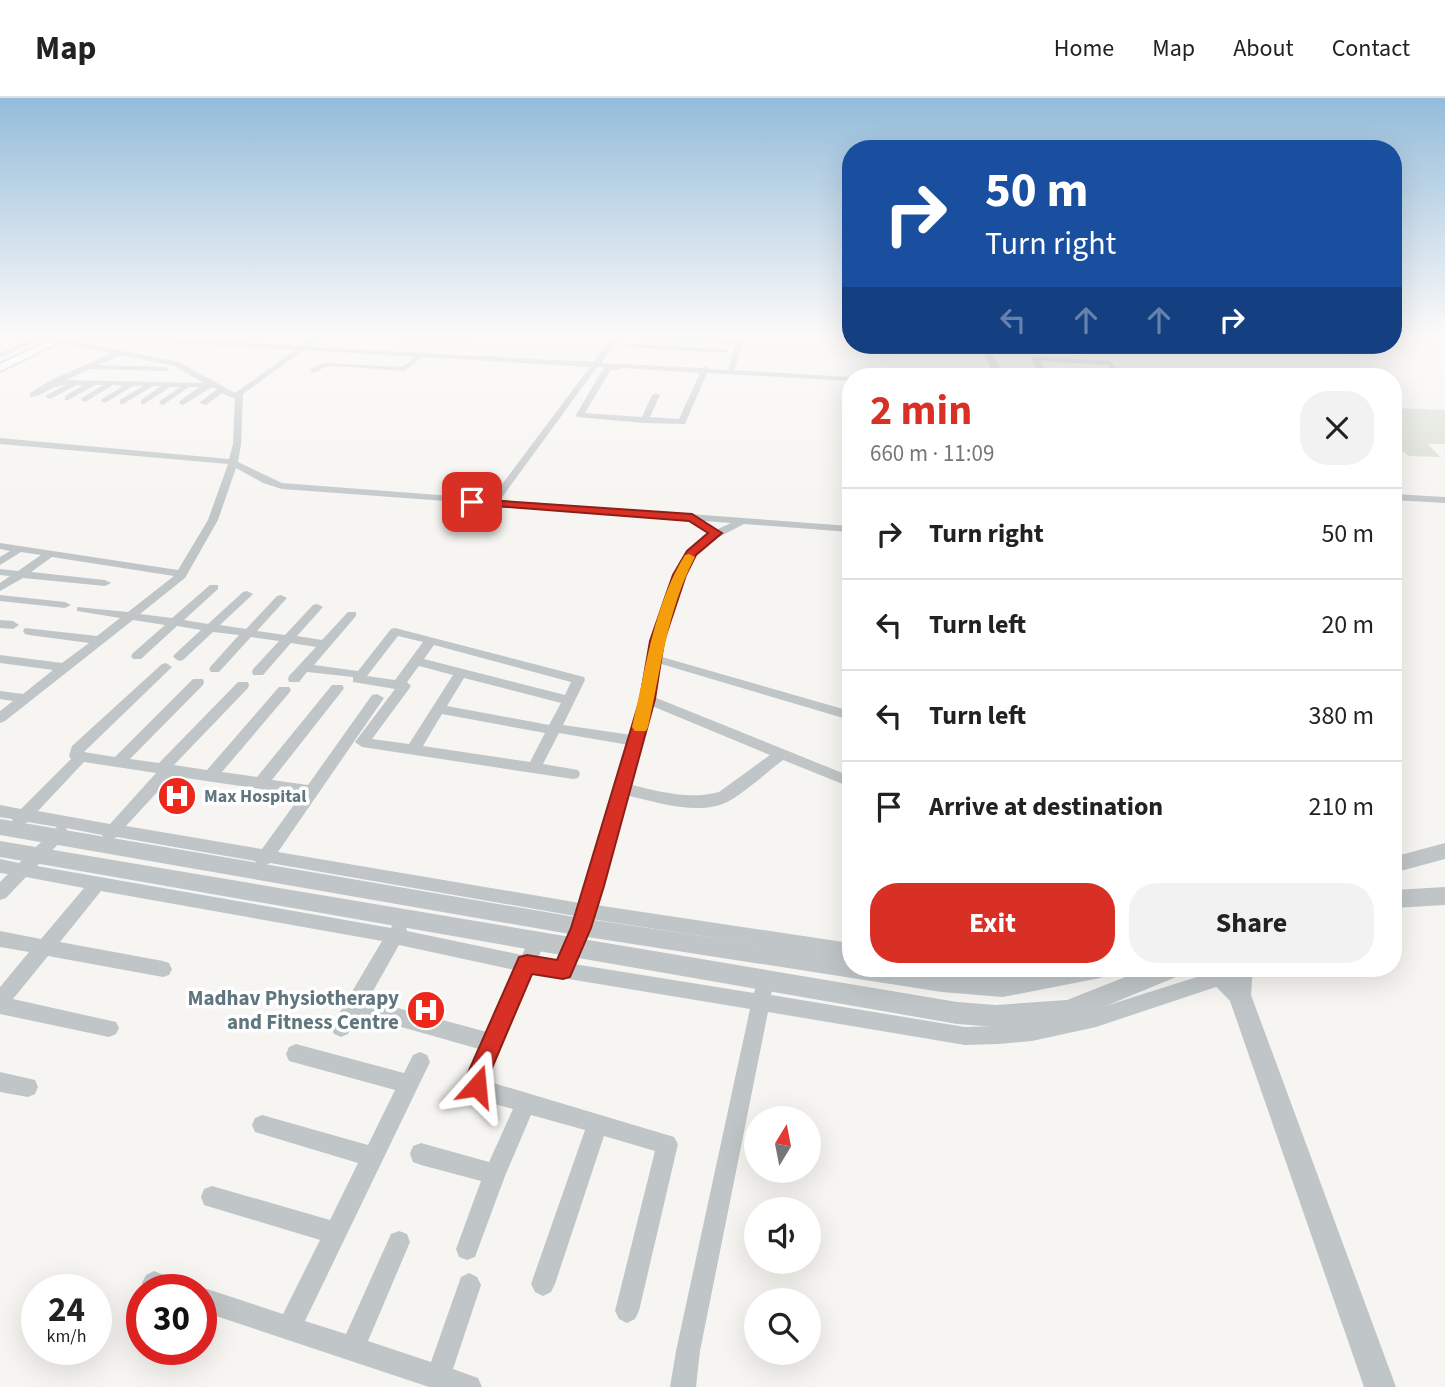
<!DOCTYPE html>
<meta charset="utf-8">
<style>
body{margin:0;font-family:"Source Sans 3",sans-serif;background:#f2f2f2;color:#222;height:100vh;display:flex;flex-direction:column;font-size:26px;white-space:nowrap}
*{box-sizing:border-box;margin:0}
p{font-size:23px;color:#767676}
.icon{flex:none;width:38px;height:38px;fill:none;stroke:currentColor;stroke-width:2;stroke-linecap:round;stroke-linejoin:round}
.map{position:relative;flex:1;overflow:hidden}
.sheet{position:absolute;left:842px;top:270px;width:560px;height:609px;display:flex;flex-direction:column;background:#fff;border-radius:28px;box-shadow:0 7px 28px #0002}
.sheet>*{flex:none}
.guide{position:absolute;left:842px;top:42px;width:560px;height:214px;border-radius:28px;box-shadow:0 7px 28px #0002;background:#1a4fa0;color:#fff;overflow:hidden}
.needle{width:46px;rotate:10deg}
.fabs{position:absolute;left:744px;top:1008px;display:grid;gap:14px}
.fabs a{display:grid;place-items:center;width:77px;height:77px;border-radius:50%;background:#fff;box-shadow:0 7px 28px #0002;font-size:35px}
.speed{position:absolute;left:21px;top:1176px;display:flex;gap:14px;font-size:35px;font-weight:700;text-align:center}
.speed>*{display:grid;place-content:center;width:91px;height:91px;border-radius:50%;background:#fff;box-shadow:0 7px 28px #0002;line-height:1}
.speed small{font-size:18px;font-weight:400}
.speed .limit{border:10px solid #d22;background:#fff;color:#111}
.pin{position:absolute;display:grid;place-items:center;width:60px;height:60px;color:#fff;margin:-30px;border-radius:14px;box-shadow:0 4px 10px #0006}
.me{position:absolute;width:77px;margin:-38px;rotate:18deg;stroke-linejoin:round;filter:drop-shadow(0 0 5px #0008)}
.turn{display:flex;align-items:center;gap:24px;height:147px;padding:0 28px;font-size:32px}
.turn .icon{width:91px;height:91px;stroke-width:2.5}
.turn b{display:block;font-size:49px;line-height:60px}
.lanes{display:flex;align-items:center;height:66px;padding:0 28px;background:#0003;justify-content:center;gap:35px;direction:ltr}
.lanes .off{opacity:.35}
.round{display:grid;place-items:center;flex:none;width:74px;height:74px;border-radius:28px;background:#f2f2f2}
.overview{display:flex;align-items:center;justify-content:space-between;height:119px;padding:0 28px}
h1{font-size:42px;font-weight:700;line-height:52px;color:#d93025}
.primary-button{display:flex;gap:14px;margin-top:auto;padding:14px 28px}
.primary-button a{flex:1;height:80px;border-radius:28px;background:#d93025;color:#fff;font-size:28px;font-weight:700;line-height:80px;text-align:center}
.primary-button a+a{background:#f2f2f2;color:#222}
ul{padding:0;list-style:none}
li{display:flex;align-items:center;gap:21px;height:91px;padding:0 28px;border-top:2px solid #e0e0e0}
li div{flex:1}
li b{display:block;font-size:26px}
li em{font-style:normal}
header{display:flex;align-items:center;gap:42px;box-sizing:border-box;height:98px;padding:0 35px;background:#fff;border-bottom:2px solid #e0e0e0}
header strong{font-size:33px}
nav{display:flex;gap:38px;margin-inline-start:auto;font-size:24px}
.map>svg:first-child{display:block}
</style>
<header>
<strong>Map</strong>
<nav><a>Home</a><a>Map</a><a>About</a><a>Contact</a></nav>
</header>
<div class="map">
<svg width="1445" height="1289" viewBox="0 0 1445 1289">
<rect width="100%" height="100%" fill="#f6f5f1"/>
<path fill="#d8ddd2" d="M1393,310l52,2v34h-17l12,13 -31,-1 -16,-12z"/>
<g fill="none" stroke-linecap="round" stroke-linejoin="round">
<g stroke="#b3babd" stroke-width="4">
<path id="secondary" d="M66,235h12l-78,38v-7z"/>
</g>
<g fill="#c0c6c8" fill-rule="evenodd">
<path d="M20,235h40l241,13 19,-13h7l-18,14 284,15 23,-29h6l-21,30 101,5 4,-2 3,3 19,1 8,-26 -94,-6 -3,-2 3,-2 96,6 3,-7h4l-1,9 -10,28 116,7v4l-143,-8 -22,51 -41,-1 -67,-6 -1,-2 28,-48h-7l-97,133 350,26v6l-106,-8 -33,17 -16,14 -16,32 -17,70 188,54v9l-189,-56 -7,33 196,79v11l-67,-27c-17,13 -34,29 -52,40 -29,17 -71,3 -102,-4l-33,109 254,38v16l-259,-40 -17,45 180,29 5,-17 6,-2 6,2 3,6 -3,13 194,32 34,-1 33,-4 64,-13 126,-40 6,2 3,6 -3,6 -132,44 -64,14 -33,3 -34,1 -197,-33 -68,339 -4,36h-26l6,-36 74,-342 -218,-36 -44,102 -1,6 187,56 4,7 -39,167 -4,8 -8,4 -8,-4 -4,-8 40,-160 -51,-15 -49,148 -4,8 -8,4 -8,-4 -4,-8 54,-154 -54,-15 -26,61 -30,81 -8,3 -8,-3 -3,-8 25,-68 -60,-16 -8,-3 -3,-8 3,-8 8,-3 68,19 24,-53c-46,-13 -55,-12 -34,-60l-120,-34 -11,19 -7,3 -7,-3 -3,-6 3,-6 48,-81 -281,-50 -41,51 103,19 6,2 3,6 -3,6 -6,2 -115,-21 -35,43 103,23 3,6 -3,6 -7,3 -109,-23v-27l29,-35 -29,-5v-16l41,8 43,-51 -58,-11 -20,21 -6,2v-18l8,-8 -8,-1v-14l19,4 38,-36 -29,-5 -9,5 -5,-2 -2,-6 -12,-2v-12l21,4 50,-50 -2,-3 3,-10 90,-82 4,-1 6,4 -88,85 31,5 78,-78h10l1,3 -1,3 -73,74 29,4 79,-81h10l1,3 -1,3 -74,77 33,5 72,-83h10l2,3 -2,3 -67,79 35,5 75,-92h10l2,3 -2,3 -70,89 36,5 64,-90 5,-1 7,4 -106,154 302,51 49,-158 -70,-12 -16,31 35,6 2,4 -2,4 -5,1 -211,-32 -7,-5 40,-53 -42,-7v-5l-46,-5 -8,10h-10l-1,-3 1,-3 27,-29 -25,-4 -28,32h-10l-1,-3 1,-3 26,-28 -28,-4 -32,35h-8l-2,-3 2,-3 28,-31 -26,-3 -30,28 -4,1 -6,-4 2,-3 26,-24 -24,-4 -36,33h-8l-2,-3 2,-3 32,-28 -32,-5 -128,101 -5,2v-12l13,-10 -13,-2v-8l23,3 30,-24 -53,-7v-8l62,8 27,-20 -60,-8 -4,-1 -2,-3 2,-3 72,8 23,-18 -43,-7v-4l51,5 46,-36 -122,-19 -21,15 74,8 6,3 -6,3 -82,-8 -23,13v-8l10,-7 -10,-1v-6l18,2 23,-16 -20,-3 -21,13v-8l10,-6 -10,-2v-6l178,27 30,-50 20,-56 -228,-20v-6l229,21 4,-15 2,-45 -13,-6 -16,12 -7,-2 18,-14 -5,-2 -29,18 -4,-2 1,-2 19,-14h-10l-26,18 -4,-2 1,-2 20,-14h-10l-26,17h-3v-4l20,-14h-8l-30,18h-3v-4l23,-14h-10l-28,17 -4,-2 1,-2 21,-13 -10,-1 -28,17 -4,-2 1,-2 21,-13h-8l-27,15h-3v-4l19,-11h-7l-27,14 -4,-2 1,-2 19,-10c-14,-1 -23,12 -36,12v-4l21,-13 61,-27 -49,-10 -63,30v-5l55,-26 -14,-3 -41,19v-5l33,-16zM46,238v-1l249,15 -60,43 -56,-31zM304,252l111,7 -12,10 -80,-4 -12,6 -1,2 4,2 11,-6 9,-1 71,5 16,-14 169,10 -99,132 -209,-16 -44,-21 3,-18 2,-50zM121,257l53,11 30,17 -138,-3 24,-11 76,2 4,-2 -4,-2 -68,-2zM622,270l78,5 -21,46 -29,-2 10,-22 -4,-2 -4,2 -10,22 -57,-4 25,-42zM236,370l27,15 19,6 205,15 5,3 4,-2 235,18c-13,6 -27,12 -38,22 -38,38 -48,138 -61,190l-69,-10 22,-45 -1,-3 -189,-49 -4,1 -33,42 -44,-6 42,-49v-4h-8l-26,28 -25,-4 26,-29 -6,-3 -4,1 -28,30 -28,-4 30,-33 -6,-3 -4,1 -31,33 -26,-4 31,-29 2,-2 -6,-3 -4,1 -35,32 -24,-4 34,-31v-4h-8l-38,33 -32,-4 45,-36 33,-58zM398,538l25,6 -28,38 -28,-4zM434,547l137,37 -6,13 -141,-36zM419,568l34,9 -44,69 -37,-5 37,-50 2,-3 -4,-4zM464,580l97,25 -12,22 -102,-19zM652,608l118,49 -51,37c-29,8 -58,0 -87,-7zM442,616l103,19 -15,29 -107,-16zM84,664l72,11 -46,51 -72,-13zM172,678l129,19 -39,54 -136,-23zM66,730l36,7 2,3 6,2 7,-3 138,24 2,4 6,2 7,-4 305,53 -17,45 -20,-3 7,-16 -3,-5 -6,-3 -6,3 -8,18 -115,-24 -2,-7c-6,-3 -11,-3 -14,4l-354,-62 29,-30 2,-4zM399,847l116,25 -28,62 -119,-32z"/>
<path d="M430,237l35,1 3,2 -3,2h-61l-3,-2z"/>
<path d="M629,246l95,5 4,2 -4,2 -97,-6z"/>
<path d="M1036,259l74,4 13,15 -81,-1 -4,-2 -6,-14zM1041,263l67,4 6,9 -69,-3z"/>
<path d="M1393,396l52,3v6l-52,-3z"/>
<path d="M0,497l65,7 6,3 -6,3 -65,-7z"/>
<path d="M0,522l13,1 6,4 -6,4 -13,-1z"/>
<path d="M962,870h47l-3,6c-11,4 -30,4 -41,0z"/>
<path d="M296,946l108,29 9,-18 7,-3 7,3 3,7 -125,259 41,13 45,-100 8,-3 8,3 3,8 -42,99 63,21 30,-85 8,-4 8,4 4,8 -28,84 25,9 4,9h-53l-228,-76v-21h-6l6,-3 82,27 37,-74 -116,-35 -3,-8 3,-8 8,-3 118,34 28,-57 -103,-31 -3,-7 3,-7 7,-3 106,30 27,-55 -106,-29 -3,-7 3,-7z"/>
<path d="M0,974l35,8 3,7 -3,7 -7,3 -28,-5z"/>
<path d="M154,1173l27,11 4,8h-40l-3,-7 4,-8z"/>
</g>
<g fill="#c0c6c8" fill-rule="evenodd">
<path d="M978,247h8l20,31h-10z"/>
<path d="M0,721l581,99 269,40v10h67l86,7 42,-7h66l-3,7 -8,3 -97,19 -61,-5 -361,-56 -581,-101z"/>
<path d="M0,743l957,161 39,3 71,-5 81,-32h36l-3,7 -114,47 -71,5 -39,-3 -957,-167z"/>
<path d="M1445,745v16l-52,14v-16z"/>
<path d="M1445,789v18l-52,3v-18z"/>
<path d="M1202,870h26l2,2 1,-2h22l-2,27 145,392h-32l-134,-386 -25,-26z"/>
</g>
<use href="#secondary" fill="#fff" fill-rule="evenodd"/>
</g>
<linearGradient id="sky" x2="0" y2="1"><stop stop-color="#94bcdb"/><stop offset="0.57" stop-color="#fbfaf9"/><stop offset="1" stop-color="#fbfaf9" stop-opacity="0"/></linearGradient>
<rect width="1445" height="415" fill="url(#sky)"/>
<path fill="#d93025" stroke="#8d1f18" stroke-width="2" d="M472,401l220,15 30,19 -26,22 -10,20 -22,66 -9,58 -51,187 -13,42 -21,49 -7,2 -31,-5 -43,101 -4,19 -8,3 -8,-3 -3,-8 1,-11 52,-118 8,-2 30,5 14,-32 69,-229 10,-58 23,-66 14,-24 21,-18 -19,-12 -221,-17 -1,-2z"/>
<path fill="#f59e0b" d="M689,456l6,3c-28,53 -34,113 -47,170l-2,4h-11l-3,-4c14,-57 21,-121 53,-172z"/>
<defs>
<g id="hospital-disc" transform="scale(2.0125)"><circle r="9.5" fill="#ec281b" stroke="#fff"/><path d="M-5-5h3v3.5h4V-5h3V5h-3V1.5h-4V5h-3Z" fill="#fff"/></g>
</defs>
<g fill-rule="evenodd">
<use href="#hospital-disc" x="177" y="698"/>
<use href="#hospital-disc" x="426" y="912"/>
</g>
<g text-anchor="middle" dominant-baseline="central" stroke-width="7" stroke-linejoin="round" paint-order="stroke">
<g font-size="18" font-weight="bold" fill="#5f767e" stroke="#fff" text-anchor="start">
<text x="204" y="698">Max Hospital</text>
</g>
<g font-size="21" font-weight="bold" fill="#5f767e" stroke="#fff" text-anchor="end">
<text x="399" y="900">Madhav Physiotherapy<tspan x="399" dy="24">and Fitness Centre</tspan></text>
</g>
</g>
</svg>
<div class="fabs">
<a><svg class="needle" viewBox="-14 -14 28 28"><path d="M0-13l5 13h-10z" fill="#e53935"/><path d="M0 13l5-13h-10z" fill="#767676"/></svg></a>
<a><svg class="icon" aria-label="sound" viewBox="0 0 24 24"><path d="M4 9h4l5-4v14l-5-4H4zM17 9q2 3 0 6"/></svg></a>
<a><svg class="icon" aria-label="search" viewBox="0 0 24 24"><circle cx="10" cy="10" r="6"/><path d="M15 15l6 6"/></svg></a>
</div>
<div class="speed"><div>24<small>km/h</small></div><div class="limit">30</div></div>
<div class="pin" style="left:472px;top:404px;background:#d93025"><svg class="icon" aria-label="arrive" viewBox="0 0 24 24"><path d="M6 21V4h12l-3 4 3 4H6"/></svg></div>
<svg class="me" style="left:477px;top:988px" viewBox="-20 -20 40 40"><path d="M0-17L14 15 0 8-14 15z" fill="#d93025" stroke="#fff" stroke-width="4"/></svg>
<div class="guide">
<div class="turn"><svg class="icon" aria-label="right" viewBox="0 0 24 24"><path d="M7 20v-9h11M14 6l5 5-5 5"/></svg><div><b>50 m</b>Turn right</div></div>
<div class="lanes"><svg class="icon off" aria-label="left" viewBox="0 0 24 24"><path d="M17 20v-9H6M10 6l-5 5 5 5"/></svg><svg class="icon off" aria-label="ahead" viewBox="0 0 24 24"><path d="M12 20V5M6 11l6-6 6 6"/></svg><svg class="icon off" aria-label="ahead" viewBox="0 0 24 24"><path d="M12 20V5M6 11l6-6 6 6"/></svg><svg class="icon" aria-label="right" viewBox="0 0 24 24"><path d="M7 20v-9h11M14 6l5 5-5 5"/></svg></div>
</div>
<section class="sheet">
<div class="overview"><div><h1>2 min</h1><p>660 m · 11:09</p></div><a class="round"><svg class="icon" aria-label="close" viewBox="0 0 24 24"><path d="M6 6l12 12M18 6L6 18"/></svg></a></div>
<ul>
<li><svg class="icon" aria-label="right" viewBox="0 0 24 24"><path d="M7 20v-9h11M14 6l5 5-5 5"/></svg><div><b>Turn right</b></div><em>50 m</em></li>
<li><svg class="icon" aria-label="left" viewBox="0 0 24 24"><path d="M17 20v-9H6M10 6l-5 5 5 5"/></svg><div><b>Turn left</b></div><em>20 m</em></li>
<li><svg class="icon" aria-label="left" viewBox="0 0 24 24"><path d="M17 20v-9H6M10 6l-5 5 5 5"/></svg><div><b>Turn left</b></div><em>380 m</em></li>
<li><svg class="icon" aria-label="arrive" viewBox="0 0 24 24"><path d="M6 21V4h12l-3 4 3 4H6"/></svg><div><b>Arrive at destination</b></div><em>210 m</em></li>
</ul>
<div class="primary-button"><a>Exit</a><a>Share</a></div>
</section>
</div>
